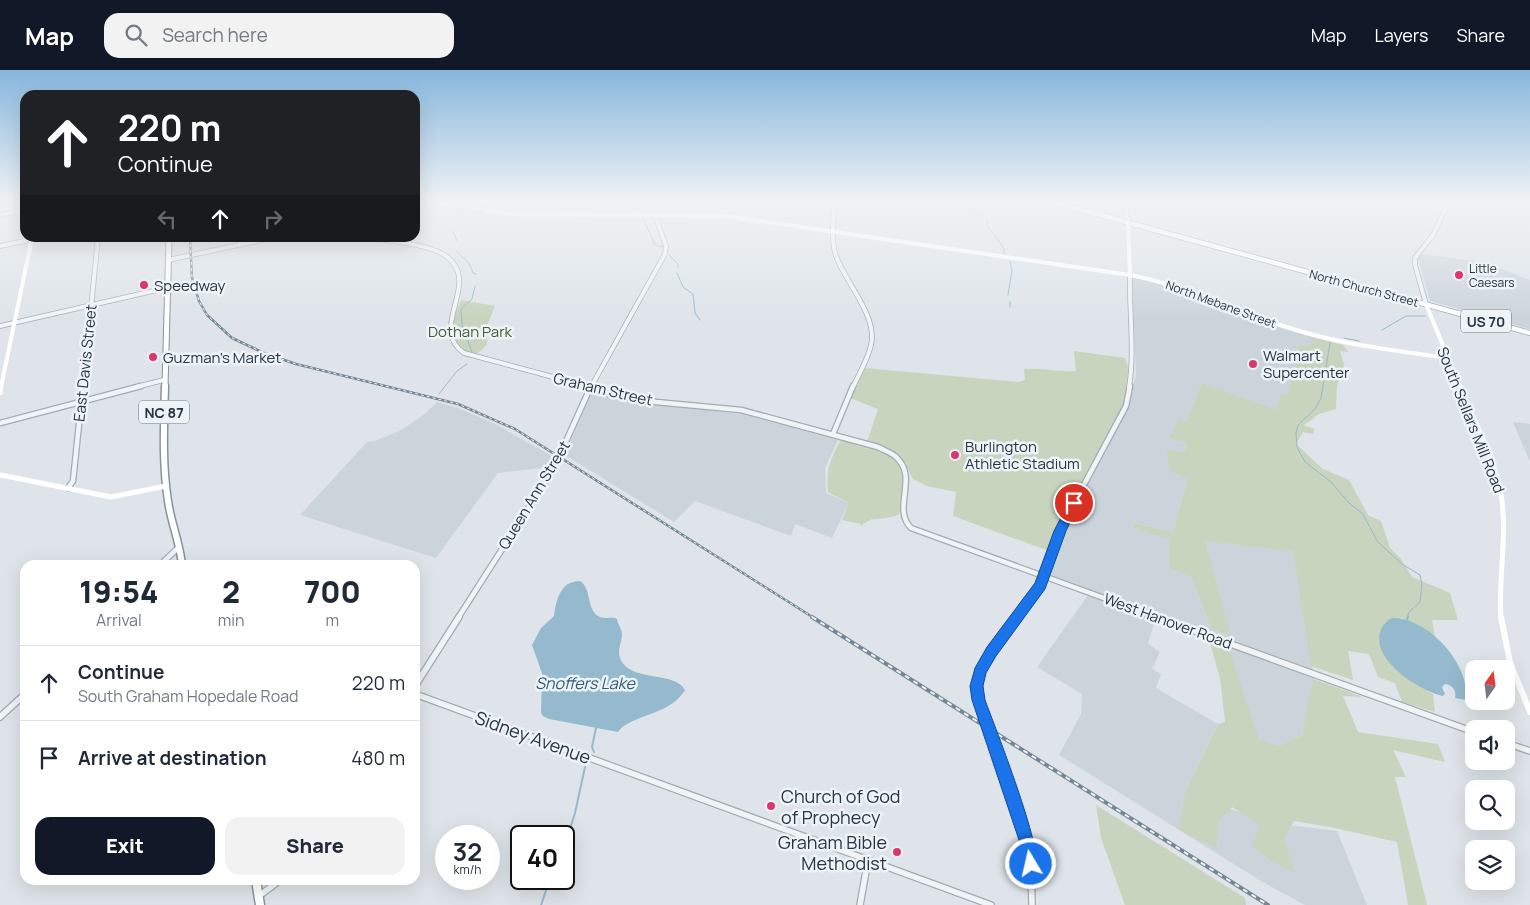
<!DOCTYPE html>
<style>
body{margin:0;font-family:Manrope,sans-serif;background:#f2f2f3;color:#1f2937;height:100vh;display:flex;flex-direction:column;font-size:19px;white-space:nowrap}
*{box-sizing:border-box;margin:0}
p{font-size:16px;color:#747a83}
.icon{flex:none;width:28px;height:28px;fill:none;stroke:currentColor;stroke-width:2;stroke-linecap:round;stroke-linejoin:round}
.map{position:relative;flex:1;overflow:hidden}
.side{position:absolute;left:20px;top:490px;width:400px;height:325px;display:flex;flex-direction:column;background:#fff;border-radius:15px;box-shadow:0 5px 20px #0002}
.side>*{flex:none}
.banner{position:absolute;left:20px;top:20px;width:400px;height:152px;border-radius:15px;box-shadow:0 5px 20px #0002;background:#202124;color:#fff;overflow:hidden}
.needle{width:32px;rotate:14deg}
.controls{position:absolute;left:1465px;top:590px;display:grid;gap:10px}
.controls a{display:grid;place-items:center;width:50px;height:50px;border-radius:10px;background:#fff;box-shadow:0 5px 20px #0002;font-size:25px}
.speed{position:absolute;left:435px;top:755px;display:flex;gap:10px;font-size:25px;font-weight:700;text-align:center}
.speed>*{display:grid;place-content:center;width:65px;height:65px;border-radius:50%;background:#fff;box-shadow:0 5px 20px #0002;line-height:1}
.speed small{font-size:12px;font-weight:400}
.speed .limit{border:2px solid #111;border-radius:8px;background:#fff;color:#111}
.pin{position:absolute;display:grid;place-items:center;width:42px;height:42px;color:#fff;margin:-21px;border:2px solid #fff;border-radius:50%;box-shadow:0 1px 5px #0007}
.me{position:absolute;width:55px;margin:-28px;rotate:351deg;stroke-linejoin:round;filter:drop-shadow(0 0 4px #0008)}
.turn{display:flex;align-items:center;gap:18px;height:105px;padding:0 15px;font-size:22px}
.turn .icon{width:65px;height:65px;stroke-width:2.5}
.turn b{display:block;font-size:35px;line-height:42px}
.lanes{display:flex;align-items:center;height:48px;padding:0 15px;background:#0003;justify-content:center;gap:25px;direction:ltr}
.lanes .off{opacity:.35}
.eta{display:flex;justify-content:space-evenly;align-items:center;height:85px;text-align:center}
.eta b{font-size:30px;font-weight:800;line-height:35px}
.action{display:flex;gap:10px;margin-top:auto;padding:10px 15px}
.action a{flex:1;height:58px;border-radius:15px;background:#111827;color:#fff;font-size:20px;font-weight:800;line-height:58px;text-align:center}
.action a+a{background:#f2f2f3;color:#1f2937}
ul{padding:0;list-style:none}
li{display:flex;align-items:center;gap:15px;height:75px;padding:0 15px;border-top:1px solid #e0e1e3}
li div{flex:1}
li b{display:block;font-size:19px}
li em{font-style:normal}
header{display:flex;align-items:center;gap:30px;box-sizing:border-box;height:70px;padding:0 25px;background:#111827;color:#fff}
header strong{font-size:24px}
nav{display:flex;gap:28px;margin-inline-start:auto;font-size:18px}
.search{width:350px;height:45px;background:#f2f2f3;display:flex;align-items:center;gap:12px;box-sizing:border-box;padding:0 18px;border-radius:15px;color:#747a83;font-size:19px}
.map>svg:first-child{display:block}
</style>
<header>
<strong>Map</strong>
<div class="search"><svg class="icon" aria-label="search" viewBox="0 0 24 24"><circle cx="10" cy="10" r="6"/><path d="M15 15l6 6"/></svg>Search here</div>
<nav><a>Map</a><a>Layers</a><a>Share</a></nav>
</header>
<div class="map">
<svg width="1530" height="835" viewBox="0 0 1530 835">
<rect width="100%" height="100%" fill="#dee4e9"/>
<g fill="#ccd4db">
<path d="M1422,184l61,8 47,18v49l-100,-28 -12,-42z"/>
<path d="M1132,206l44,11 105,41 32,9 -4,9 -9,-2 -12,51 -7,-2 -8,30 -76,-27 -11,26 -16,17 15,3 1,10 -19,-3 21,29 -15,54 -38,-9 34,16v29l22,8 20,53 19,8 -25,-96 88,9 21,127 -12,58 -13,7 -3,4h-24l-29,-59 -5,-41 -73,-26 -7,24 12,8 -8,17 9,5 -5,14 62,36 -33,69 86,30 66,8 30,74h-62l-44,-24 -202,-126 22,-41 1,-20 -45,-27 54,-76 -42,-15 24,-67 51,-95 12,-38z"/>
<path d="M595,323l46,9 107,13 90,25 -13,28 1,25 23,10 -17,35 -37,-14 -4,12 -96,-35 -21,21 -109,-67 25,-60z"/>
<path d="M437,332l21,6 37,16 62,35 -7,8 -52,6 -62,85 -136,-43 67,-73 8,-1 28,-12 23,-16z"/>
<path d="M1513,352l17,2v37l-3,-6z"/>
</g>
<g fill="#c8d4be">
<path d="M461,230l34,6 -8,20v18c-3,4 -11,12 -16,11 -10,-2 -19,-15 -19,-24 -1,-10 6,-22 9,-31z"/>
<path d="M1313,267l30,8 5,7 -8,-1 4,14 -7,21 -1,23 -17,5 -15,11 10,4 -1,5 -10,-2 -7,12 27,25 26,11 19,35 13,6 9,27 11,11 11,18 38,16 8,27h-26l3,17 -18,-13 -16,-6 -22,20c3,22 35,47 54,56l2,18 -33,-10 -7,-19 -17,-6 -9,-23 -21,-3 5,29 -42,-14 -18,-115 -88,-10 26,96 -20,-8 -20,-53 -22,-8v-29l-35,-11v-5l39,9 15,-54 -19,-7 -2,-22 19,3 -1,-10 -16,-3 9,-19 8,2 16,-39 74,27 5,-17 7,2 12,-51 9,2z"/>
<path d="M1074,281l51,7c16,37 -27,95 -44,127 -11,22 -23,43 -32,66l-96,-35 3,-24 -29,-6 -14,-7 -7,-14 -12,-13 -27,-10 11,-33 -28,-11 14,-30 155,14 6,-2 -1,-11c18,-1 34,3 52,2z"/>
<path d="M837,368c23,6 67,11 69,42 0,11 -4,24 -7,34 -4,3 -23,6 -27,5l-9,5 -1,3 -1,-3 -19,-4 7,-17 -21,-11c-2,-23 2,-31 12,-51z"/>
<path d="M1209,570l19,6 31,94 21,6 22,-11 11,-56 50,18 -20,-1 15,36 80,12 7,18 -52,-12 13,27h-11l32,128h-19l-11,-63 -67,-15 -36,-6 -10,18 11,34 -23,-12 -20,-15 8,-21 -28,-18 -14,14 -1,27 -38,-18 6,-37 33,-69 7,-2 -5,-44z"/>
<path d="M1096,735l149,93 1,7h-121l-24,-67z"/>
</g>
<g fill="#95bacd">
<path d="M580,511c12,8 6,27 18,35 6,4 13,0 19,3 1,6 5,10 5,15 0,8 -5,16 -2,24 9,25 54,12 65,32 -15,26 -54,24 -67,42l-69,-13 -6,-3 -2,-3 1,-40 -10,-28 9,-17 13,-12c2,-15 6,-35 26,-35z"/>
<path d="M1392,548c36,-1 79,47 74,82l-11,-2c2,-8 -3,-13 -10,-14l-3,3 3,7 -2,2c-23,-5 -71,-35 -63,-64 2,-6 6,-11 12,-14z"/>
</g>
<g fill="none" stroke-linecap="round" stroke-linejoin="round">
<g stroke="#95bacd" stroke-width="1">
<path d="M634,132l5,10"/>
<path d="M963,133l23,16 3,9 15,20v6"/>
<path d="M643,148l12,27 8,2"/>
<path d="M453,161l4,10"/>
<path d="M456,181l13,12 4,10 3,1"/>
<path d="M669,185l9,9v3"/>
<path d="M677,203l6,14 10,7 2,19 5,7"/>
<path d="M1008,225l4,-25 -2,-8"/>
<path d="M1010,232v5"/>
<path d="M1382,260l24,-14h19"/>
<path d="M1344,268l15,3"/>
<path d="M1330,273l-9,55 -6,11 -17,16 -2,8 1,14 8,15 26,20 18,21 14,11 14,27 25,23 18,11 2,9 -2,18 -11,10 -2,6"/>
<path d="M472,282l-10,-27 -1,-16 11,-10 3,-13"/>
<path d="M439,324l18,-23 10,-7"/>
</g>
<g stroke="#95bacd" stroke-width="2">
<path d="M1407,549l1,-2"/>
<path d="M594,682l-2,-5 4,-19"/>
<path d="M564,778l11,-35 10,-46"/>
<path d="M541,835l9,-26"/>
</g>
<g stroke="#a3acb3" stroke-width="5.5">
<g id="tertiary-far2">
<path d="M427,132l57,8"/>
<path d="M834,132c0,18 -4,37 2,54 9,26 42,60 35,89 -3,14 -12,29 -18,42"/>
<path d="M1125,132l3,20"/>
<path d="M0,145l25,-5"/>
<path d="M368,168c22,3 61,6 78,18 37,27 -19,72 18,97l126,34"/>
<path d="M238,175l8,-7"/>
<path d="M0,176l39,-8"/>
<path d="M168,190l103,-22"/>
<path d="M1426,234l-11,-39v-7l18,-23 16,-33"/>
<path d="M0,256l166,-38"/>
<path d="M83,317l15,-149"/>
<path d="M136,317l28,-7"/>
<path d="M591,317l74,-133 1,-8 -11,-31"/>
<path d="M1129,317c6,-34 0,-76 1,-112"/>
</g>
</g>
<g stroke="#a3acb3" stroke-width="7">
<g id="tertiary-far1">
<path d="M587,316l22,8 47,8 85,8 137,37c5,3 12,5 17,9 25,21 -4,52 16,72l248,90"/>
<path d="M0,353l141,-37"/>
<path d="M833,364l20,-48"/>
<path d="M68,418l5,-7 10,-95"/>
<path d="M160,495l19,-18"/>
<path d="M458,548l96,-150 37,-82"/>
<path d="M1016,548l24,-33 24,-63 62,-116 4,-20"/>
</g>
</g>
<g stroke="#a3acb3" stroke-width="8">
<g id="tertiary">
<path d="M1017,547l-37,55 -4,13 3,15 48,140 4,24 1,41"/>
<path d="M1156,547l318,115"/>
<path d="M415,616l44,-69"/>
<path d="M415,624l576,211"/>
<path d="M0,647l25,-23"/>
<path d="M1506,673l24,8"/>
<path d="M259,826l21,-16"/>
<path d="M860,835l8,-45"/>
</g>
</g>
<g stroke="#9cabb6" stroke-width="6">
<path id="primary" d="M1053,132l477,131"/>
</g>
<g stroke="#8495a1" stroke-width="7">
<path id="trunk-far2" d="M165,317l4,-149"/>
</g>
<g stroke="#8495a1" stroke-width="9">
<path id="trunk-far1" d="M165,316c-1,39 -3,77 3,115 3,22 12,42 14,64"/>
</g>
<g stroke="#8495a1" stroke-width="11">
<path id="trunk" d="M256,810l4,25"/>
</g>
<use href="#tertiary-far2" stroke="#f1f4f7" stroke-width="4"/>
<use href="#tertiary-far1" stroke="#f1f4f7" stroke-width="4.5"/>
<use href="#tertiary" stroke="#f1f4f7" stroke-width="5.5"/>
<g stroke="#fff" stroke-width="4">
<path d="M484,140l30,4 211,2 405,59c57,11 108,37 163,54 50,16 102,21 154,29"/>
<path d="M1128,152l2,53"/>
<path d="M1426,234l34,83"/>
<path d="M1,317l31,-149"/>
</g>
<g stroke="#fff" stroke-width="5">
<path d="M1460,316c13,33 35,74 41,108 7,41 -3,83 0,124"/>
<path d="M0,323l1,-7"/>
<path d="M0,405l111,22 55,-11"/>
</g>
<path stroke="#fff" stroke-width="6" d="M1501,547l9,45 20,50"/>
<use href="#primary" stroke="#fff" stroke-width="4.5"/>
<use href="#trunk-far2" stroke="#fff" stroke-width="5"/>
<use href="#trunk-far1" stroke="#fff" stroke-width="6"/>
<use href="#trunk" stroke="#fff" stroke-width="8"/>
<g stroke="#768794" stroke-width="2.5">
<path id="rail-far1" d="M190,168l2,40 7,23 8,14 25,23 32,15 32,11 162,40 57,25 299,189"/>
</g>
<g stroke="#768794" stroke-width="4">
<path id="rail" d="M812,547l456,288"/>
</g>
<use href="#rail-far1" stroke="#edf3f6" stroke-width="1" stroke-dasharray="3" stroke-linecap="butt"/>
<use href="#rail" stroke="#edf3f6" stroke-width="2" stroke-dasharray="5" stroke-linecap="butt"/>
</g>
<linearGradient id="sky" x2="0" y2="1"><stop stop-color="#87b6dd"/><stop offset="0.53" stop-color="#f0f3f5"/><stop offset="1" stop-color="#f0f3f5" stop-opacity="0"/></linearGradient>
<rect width="1530" height="249" fill="url(#sky)"/>
<path fill="#1a73e8" stroke="#114b97" d="M1074,429l5,4 -13,28 -21,58 -49,67 -10,17 -3,13 2,14c10,27 59,151 51,170l-5,2 -6,-2 -6,-30 -47,-140 -2,-14 5,-18 12,-21 48,-64 19,-52 16,-31z"/>
<g fill="#db366d" stroke="#edf3f6" stroke-width="2">
<circle cx="1459" cy="205" r="5"/>
<circle cx="144" cy="215" r="5"/>
<circle cx="153" cy="287" r="5"/>
<circle cx="1253" cy="294" r="5"/>
<circle cx="955" cy="385" r="5"/>
<circle cx="771" cy="736" r="5"/>
<circle cx="897" cy="782" r="5"/>
</g>
<g text-anchor="middle" dominant-baseline="central" stroke-width="5" stroke-linejoin="round" paint-order="stroke">
<g font-size="12" fill="#263541" stroke="#edf3f6" text-anchor="start">
<text x="1469" y="198">Little<tspan x="1469" dy="14">Caesars</tspan></text>
</g>
<g font-size="12" fill="#263541" stroke="#edf3f6">
<text transform="translate(1364 218) rotate(15)">North Church Street</text>
<text transform="translate(1221 234) rotate(20)">North Mebane Street</text>
</g>
<g fill="#edf3f6" stroke="#626e77" stroke-width="1">
<rect x="1461" y="239.5" width="50" height="23" rx="4"/>
<rect x="139" y="330.5" width="50" height="23" rx="4"/>
</g>
<g font-size="14" font-weight="bold" fill="#263541">
<text x="1486" y="251">US 70</text>
<text x="164" y="342">NC 87</text>
</g>
<g font-size="15" fill="#263541" stroke="#edf3f6" text-anchor="start">
<text x="154" y="215">Speedway</text>
<text x="1263" y="285">Walmart<tspan x="1263" dy="17">Supercenter</tspan></text>
<text x="163" y="287">Guzman's Market</text>
<text x="965" y="376">Burlington<tspan x="965" dy="17">Athletic Stadium</tspan></text>
</g>
<g font-size="15" fill="#425e31" stroke="#edf3f6">
<text x="470" y="261">Dothan Park</text>
</g>
<g font-size="15" fill="#263541" stroke="#edf3f6">
<text transform="translate(85 293) rotate(-84)">East Davis Street</text>
<text transform="translate(603 319) rotate(13)">Graham Street</text>
<text transform="translate(1471 350) rotate(68)">South Sellars Mill Road</text>
<text transform="translate(534 425) rotate(-59)">Queen Ann Street</text>
<text transform="translate(1168 551) rotate(20)">West Hanover Road</text>
</g>
<g font-size="16" font-style="italic" fill="#2c5d79" stroke="#edf3f6">
<text x="585" y="613">Snoffers Lake</text>
</g>
<g font-size="18" fill="#263541" stroke="#edf3f6">
<text transform="translate(533 667) rotate(20)">Sidney Avenue</text>
</g>
<g font-size="18" fill="#263541" stroke="#edf3f6" text-anchor="start">
<text x="781" y="726">Church of God<tspan x="781" dy="21">of Prophecy</tspan></text>
<text x="887" y="772" text-anchor="end">Graham Bible<tspan x="887" dy="21">Methodist</tspan></text>
</g>
</g>
</svg>
<div class="controls">
<a><svg class="needle" viewBox="-14 -14 28 28"><path d="M0-13l5 13h-10z" fill="#e53935"/><path d="M0 13l5-13h-10z" fill="#747a83"/></svg></a>
<a><svg class="icon" aria-label="sound" viewBox="0 0 24 24"><path d="M4 9h4l5-4v14l-5-4H4zM17 9q2 3 0 6"/></svg></a>
<a><svg class="icon" aria-label="search" viewBox="0 0 24 24"><circle cx="10" cy="10" r="6"/><path d="M15 15l6 6"/></svg></a>
<a><svg class="icon" aria-label="layers" viewBox="0 0 24 24"><path d="M12 4l9 5-9 5-9-5zM3 14l9 5 9-5"/></svg></a>
</div>
<div class="speed"><div>32<small>km/h</small></div><div class="limit">40</div></div>
<div class="pin" style="left:1074px;top:433px;background:#d93025"><svg class="icon" aria-label="arrive" viewBox="0 0 24 24"><path d="M6 21V4h12l-3 4 3 4H6"/></svg></div>
<svg class="me" style="left:1031px;top:794px" viewBox="-20 -20 40 40"><circle r="17" fill="#1a73e8" stroke="#fff" stroke-width="3"/><path d="M0-11L8 9 0 5-8 9z" fill="#fff"/></svg>
<div class="banner">
<div class="turn"><svg class="icon" aria-label="ahead" viewBox="0 0 24 24"><path d="M12 20V5M6 11l6-6 6 6"/></svg><div><b>220 m</b>Continue</div></div>
<div class="lanes"><svg class="icon off" aria-label="left" viewBox="0 0 24 24"><path d="M17 20v-9H6M10 6l-5 5 5 5"/></svg><svg class="icon" aria-label="ahead" viewBox="0 0 24 24"><path d="M12 20V5M6 11l6-6 6 6"/></svg><svg class="icon off" aria-label="right" viewBox="0 0 24 24"><path d="M7 20v-9h11M14 6l5 5-5 5"/></svg></div>
</div>
<section class="side">
<div class="eta">
<div><b>19:54</b><p>Arrival</p></div>
<div><b>2</b><p>min</p></div>
<div><b>700</b><p>m</p></div>
</div>
<ul>
<li><svg class="icon" aria-label="ahead" viewBox="0 0 24 24"><path d="M12 20V5M6 11l6-6 6 6"/></svg><div><b>Continue</b><p>South Graham Hopedale Road</p></div><em>220 m</em></li>
<li><svg class="icon" aria-label="arrive" viewBox="0 0 24 24"><path d="M6 21V4h12l-3 4 3 4H6"/></svg><div><b>Arrive at destination</b></div><em>480 m</em></li>
</ul>
<div class="action"><a>Exit</a><a>Share</a></div>
</section>
</div>
